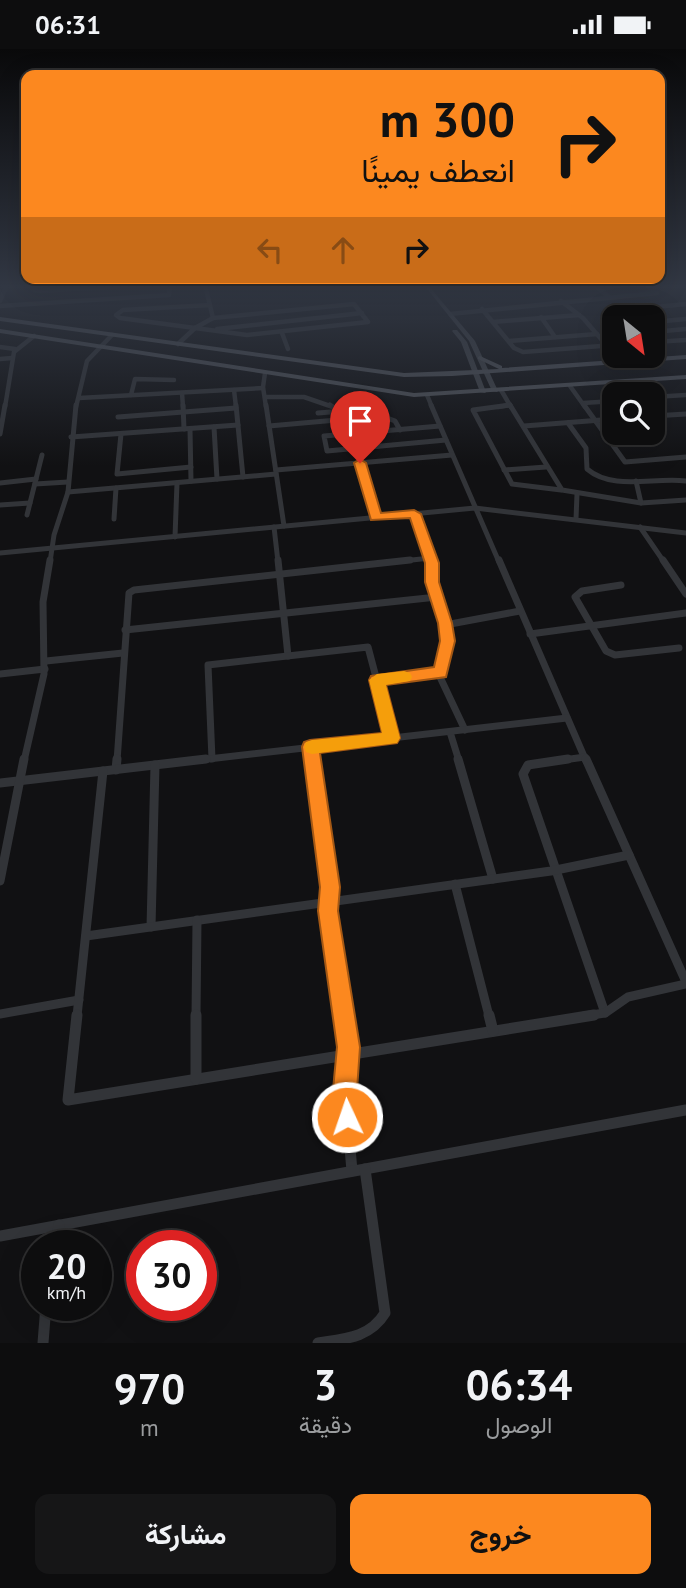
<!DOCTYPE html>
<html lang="ar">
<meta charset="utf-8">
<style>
body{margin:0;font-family:"PT Sans",Vazirmatn,sans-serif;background:#161617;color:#f1f3f6;direction:rtl;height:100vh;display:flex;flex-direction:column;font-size:26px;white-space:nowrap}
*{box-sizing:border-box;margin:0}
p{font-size:23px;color:#9a9c9e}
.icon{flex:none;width:38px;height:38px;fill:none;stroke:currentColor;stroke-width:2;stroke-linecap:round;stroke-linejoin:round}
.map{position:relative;height:1294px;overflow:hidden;direction:ltr}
.drawer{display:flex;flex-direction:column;background:#0d0d0e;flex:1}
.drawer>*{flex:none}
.hud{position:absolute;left:21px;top:21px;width:644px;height:214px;border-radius:14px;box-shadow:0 7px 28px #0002,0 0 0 2px #2d2d2e;direction:rtl;background:#fc881f;color:#111;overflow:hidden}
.needle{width:46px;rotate:150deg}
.buttons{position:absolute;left:602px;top:256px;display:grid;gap:14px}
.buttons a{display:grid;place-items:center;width:63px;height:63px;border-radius:14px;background:#0d0d0e;box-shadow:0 7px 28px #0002,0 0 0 2px #2d2d2e;font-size:35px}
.speed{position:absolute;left:21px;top:1181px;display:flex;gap:14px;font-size:35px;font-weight:700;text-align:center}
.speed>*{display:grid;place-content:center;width:91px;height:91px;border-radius:50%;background:#0d0d0e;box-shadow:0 7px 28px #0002,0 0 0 2px #2d2d2e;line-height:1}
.speed small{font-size:18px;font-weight:400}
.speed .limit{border:10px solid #d22;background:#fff;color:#111}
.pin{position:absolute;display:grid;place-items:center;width:60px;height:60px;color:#fff;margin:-72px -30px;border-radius:50% 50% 50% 0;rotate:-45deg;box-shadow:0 0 7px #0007}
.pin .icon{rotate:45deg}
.me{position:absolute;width:77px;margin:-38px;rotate:357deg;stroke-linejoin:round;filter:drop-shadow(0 0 5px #0008)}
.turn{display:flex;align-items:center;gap:24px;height:147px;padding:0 35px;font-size:32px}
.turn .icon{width:91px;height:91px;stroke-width:2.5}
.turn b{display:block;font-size:49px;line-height:60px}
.lanes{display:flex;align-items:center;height:66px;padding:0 35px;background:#0003;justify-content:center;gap:35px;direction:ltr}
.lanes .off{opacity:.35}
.eta{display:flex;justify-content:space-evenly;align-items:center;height:119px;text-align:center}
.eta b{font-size:42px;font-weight:700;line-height:49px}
.button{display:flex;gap:14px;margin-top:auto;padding:14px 35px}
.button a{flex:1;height:80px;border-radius:14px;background:#fc881f;color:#111;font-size:28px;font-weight:700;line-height:80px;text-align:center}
.button a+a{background:#161617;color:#f1f3f6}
.status{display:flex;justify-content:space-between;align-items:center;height:49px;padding:0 35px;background:#0d0d0e;direction:ltr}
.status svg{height:19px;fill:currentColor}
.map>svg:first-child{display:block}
</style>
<div class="status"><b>06:31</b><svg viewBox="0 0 49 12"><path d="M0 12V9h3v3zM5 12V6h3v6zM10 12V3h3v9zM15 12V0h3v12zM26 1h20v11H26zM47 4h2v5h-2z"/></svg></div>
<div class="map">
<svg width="686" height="1294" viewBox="0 0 686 1294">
<rect width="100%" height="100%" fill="#111113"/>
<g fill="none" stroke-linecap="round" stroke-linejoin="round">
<g stroke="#323438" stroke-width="4.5">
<path d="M36,236l-2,5 5,1 103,-6"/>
<path d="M205,236l8,33"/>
<path d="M595,236l14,12"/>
<path d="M0,252l7,-16"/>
<path d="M561,252l22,17 31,36"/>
<path d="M354,255l14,18 -121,13 -52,-7 18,-10z"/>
<path d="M0,257l169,-11 1,-10"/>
<path d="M482,260l32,39 9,4 91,-7"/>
<path d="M450,265l207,-21 -10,-8"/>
<path d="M541,268l14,20"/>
<path d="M614,269l-3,-5 4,-2 71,-7"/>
<path d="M493,273l86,-7"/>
<path d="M653,273l33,-3"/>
<path d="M195,279l-75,-10 -4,-3 7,-5 87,-5"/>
<path d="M217,280l145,-16"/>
<path d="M653,283l33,-3"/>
<path d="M282,284l6,16"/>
<path d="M509,292l88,-7"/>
<path d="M653,293l33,-2"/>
<path d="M178,295l17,-16"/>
<path d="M0,298l15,2"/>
<path d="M0,310l12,-1"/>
<path d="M265,324l-2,14 3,20"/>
<path d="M570,337l15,21"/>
<path d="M234,341l2,17"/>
<path d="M501,341l10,17"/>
<path d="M182,344l1,14"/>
<path d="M131,346l4,-16 39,1"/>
<path d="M427,346l5,12"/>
<path d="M265,348h39l29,10"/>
<path d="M653,348l33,-2"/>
<path d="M79,349l184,-10"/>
<path d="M583,354l31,-2"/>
<path d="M5,358l9,-55 20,-16"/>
<path d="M76,358l11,-46 25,-26"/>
<path d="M498,358l12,-2"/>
</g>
<g stroke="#323438" stroke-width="5">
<path d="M183,356l1,24"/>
<path d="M236,356l7,72"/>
<path d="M266,356l18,121"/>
<path d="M330,356l9,6"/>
<path d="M431,356l68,157"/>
<path d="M510,356l52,85 79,13 45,-3"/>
<path d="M510,356l-37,5 39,74 49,6"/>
<path d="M584,356l41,57 61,-5"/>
<path d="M318,364l37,-3"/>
<path d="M653,367l33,-2"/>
<path d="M118,368l118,-9"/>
<path d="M368,369l10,28"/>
<path d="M568,374l18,25 1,21c26,22 66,8 99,12"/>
<path d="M269,377l113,-10 13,5 5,9"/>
<path d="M440,377l-116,10 3,15 119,-11"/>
<path d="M524,377l90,-7"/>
<path d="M214,378l3,52"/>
<path d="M190,380l1,52"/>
<path d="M0,385l5,-29"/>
<path d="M121,385l-4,40 74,-7"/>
<path d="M71,388l167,-12"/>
<path d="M360,414l16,54"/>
<path d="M276,421l176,-15"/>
<path d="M504,421l42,-3"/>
<path d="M636,432l5,22"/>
<path d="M0,434l36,-4"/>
<path d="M35,435l33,-2"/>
<path d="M68,443l208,-18"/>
<path d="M0,456l30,-2"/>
<path d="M414,465l18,48"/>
<path d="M27,466l15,-60"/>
<path d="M114,470l2,-31"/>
<path d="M576,470l1,-25"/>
<path d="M274,478l4,35"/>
<path d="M640,478l24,35"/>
<path d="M175,488l2,-54"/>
<path d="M0,504l475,-45 211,25"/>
<path d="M50,513l4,-27 14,-43 8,-87"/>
<path d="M394,513l36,-4"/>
</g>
<g stroke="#323438" stroke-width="7">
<path d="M278,511l10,96"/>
<path d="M431,511l1,21 13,42 2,18 -7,36 25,53"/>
<path d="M499,511l87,201"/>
<path d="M663,511l23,34"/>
<path d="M621,536l-39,6 -7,6 31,54 9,4 64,-7"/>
<path d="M445,576l75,-14"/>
<path d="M125,581l312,-33"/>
<path d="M530,585l156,-21"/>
<path d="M46,612l77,-8"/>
<path d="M0,625l45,-5"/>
<path d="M377,631l63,-7"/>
<path d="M450,683l9,29"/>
<path d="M310,699l2,13"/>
<path d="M212,710l-4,-94 160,-18 24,91"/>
<path d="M24,712l20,-87 -1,-72 7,-42"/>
<path d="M117,712l12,-168 5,-3 276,-30"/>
<path d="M191,712l376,-43"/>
<path d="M556,712l29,-4"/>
</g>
<g stroke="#323438" stroke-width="9">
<path d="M312,710l18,128 -2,24 16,105"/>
<path d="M458,710l35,120"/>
<path d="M568,710l-40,6 -5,9 82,239"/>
<path d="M586,710l100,223"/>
<path d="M116,721l1,-11"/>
<path d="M0,734l206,-24"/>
<path d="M0,832l24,-122"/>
<path d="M455,835l34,132"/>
<path d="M151,878l4,-162"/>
<path d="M86,887l465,-65 78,-16"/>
<path d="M0,965l79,-14"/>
<path d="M77,967l26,-245"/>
<path d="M196,967l1,-96"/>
<path d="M584,967l21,-3 23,-16 58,-13"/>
</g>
<g stroke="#323438" stroke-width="11">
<path d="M77,966l-9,85 526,-85"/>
<path d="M344,966l5,31 -4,44 7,81"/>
<path d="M489,966l4,16"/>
<path d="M196,1030v-64"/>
<path d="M0,1187l686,-126"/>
<path d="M56,1197l3,-21"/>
<path d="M43,1294l3,-38"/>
<path d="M318,1294c26,-4 52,-5 67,-30l-20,-144"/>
</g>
<g fill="#404348" fill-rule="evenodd">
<path d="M424,236h4l47,56 23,50 -1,1 -5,-1 -23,-50z"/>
<path d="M453,281h4l10,12 19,50 -1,1 -5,-1 -19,-50 -9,-11z"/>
</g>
<g fill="#4e5157" fill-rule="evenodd">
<path d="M0,268l404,56 95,-4 -21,-10v-2l2,-1 22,10v2l184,-13v4l-234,17 -48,1 -404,-56z"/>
<path d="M0,280l414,64 272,-18v4l-272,18 -414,-64z"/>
</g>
</g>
<linearGradient id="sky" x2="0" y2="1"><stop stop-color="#09090a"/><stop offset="0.57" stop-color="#323844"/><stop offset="1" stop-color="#323844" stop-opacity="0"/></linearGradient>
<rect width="686" height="417" fill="url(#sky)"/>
<path fill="#fc881f" stroke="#a45814" stroke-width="2" d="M360,410l6,4 15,50 33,-3 7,4 18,49v19l13,41 3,18 -9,36 -60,8 14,53 -3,5 -77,10 20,134 -2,24 22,136 -3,43 2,27 -3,9 -9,3 -8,-3 -4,-9 -2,-27 4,-43 -19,-136 2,-24 -18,-140 2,-5 6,-2 72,-7 -13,-53 2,-4 63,-9 6,-26 -2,-18 -13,-41v-19l-15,-45 -39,2 -17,-57z"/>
<path fill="#f59e0b" d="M404,622l6,2 2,4 -2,4 -24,4 14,53 -3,5 -85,11 -6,-2 -2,-5 2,-5 6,-2 70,-7 -13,-53 8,-6z"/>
</svg>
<div class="buttons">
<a><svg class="needle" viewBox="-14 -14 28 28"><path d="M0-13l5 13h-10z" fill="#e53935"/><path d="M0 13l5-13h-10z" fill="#9a9c9e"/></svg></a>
<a><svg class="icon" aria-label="search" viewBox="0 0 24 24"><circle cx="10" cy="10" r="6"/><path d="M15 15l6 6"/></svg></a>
</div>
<div class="speed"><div>20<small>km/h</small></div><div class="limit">30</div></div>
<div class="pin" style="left:360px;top:414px;background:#d93025"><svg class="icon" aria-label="arrive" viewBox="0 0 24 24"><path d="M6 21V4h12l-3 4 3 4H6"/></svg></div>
<svg class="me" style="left:347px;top:1068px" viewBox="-20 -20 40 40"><circle r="17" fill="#fc881f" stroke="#fff" stroke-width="3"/><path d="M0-11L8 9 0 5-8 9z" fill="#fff"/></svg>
<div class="hud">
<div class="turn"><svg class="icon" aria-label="right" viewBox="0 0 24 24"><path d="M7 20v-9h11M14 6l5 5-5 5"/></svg><div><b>300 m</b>انعطف يمينًا</div></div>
<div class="lanes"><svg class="icon off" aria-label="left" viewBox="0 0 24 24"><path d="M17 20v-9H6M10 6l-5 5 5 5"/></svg><svg class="icon off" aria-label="ahead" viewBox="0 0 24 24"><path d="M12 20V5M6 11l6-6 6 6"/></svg><svg class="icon" aria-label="right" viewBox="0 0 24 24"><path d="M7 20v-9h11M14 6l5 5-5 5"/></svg></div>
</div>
</div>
<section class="drawer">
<div class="eta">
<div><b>06:34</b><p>الوصول</p></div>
<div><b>3</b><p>دقيقة</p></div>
<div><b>970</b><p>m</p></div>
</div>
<div class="button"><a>خروج</a><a>مشاركة</a></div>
</section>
